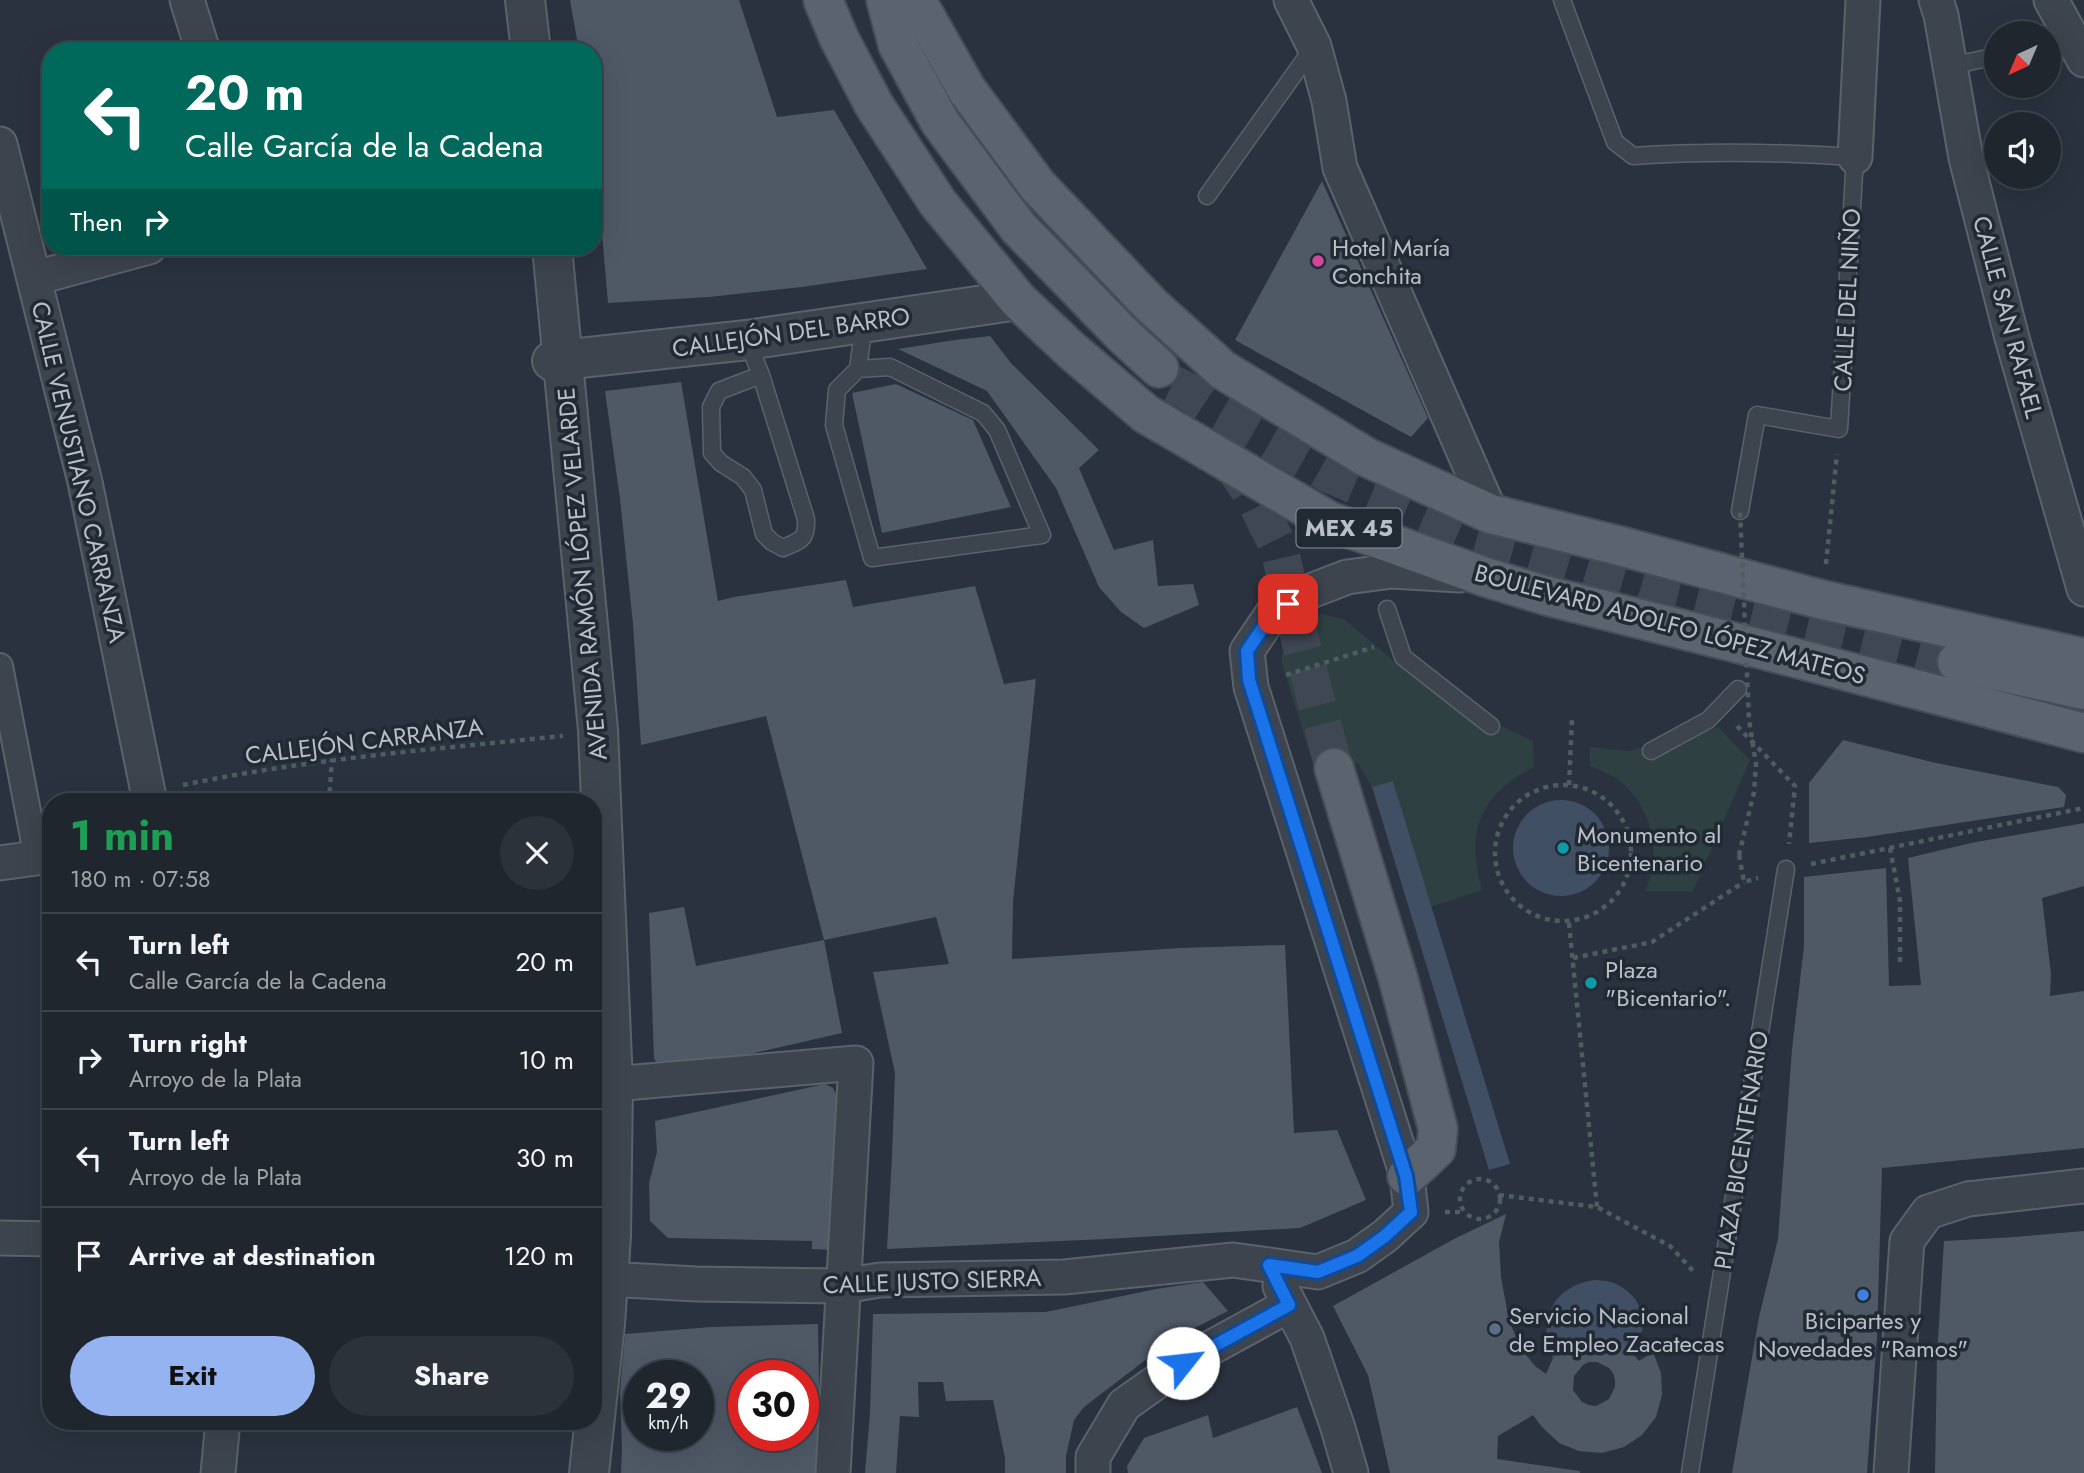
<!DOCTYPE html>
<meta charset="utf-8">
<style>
body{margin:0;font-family:Jost,sans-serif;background:#2c323a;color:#f1f3f6;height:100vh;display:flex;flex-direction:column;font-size:26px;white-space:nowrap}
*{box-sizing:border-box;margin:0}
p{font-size:23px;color:#a1a5aa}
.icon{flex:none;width:38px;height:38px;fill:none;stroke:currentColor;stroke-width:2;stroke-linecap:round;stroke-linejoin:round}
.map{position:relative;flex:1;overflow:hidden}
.drawer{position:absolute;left:42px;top:793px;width:560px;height:637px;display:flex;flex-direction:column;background:#1f262e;border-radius:28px;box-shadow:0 7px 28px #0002,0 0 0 2px #3c434a}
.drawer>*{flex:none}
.top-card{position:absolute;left:42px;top:42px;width:560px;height:214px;border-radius:28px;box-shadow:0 7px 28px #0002,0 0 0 2px #3c434a;background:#00695c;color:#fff;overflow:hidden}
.needle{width:46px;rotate:224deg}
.buttons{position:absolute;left:1984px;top:21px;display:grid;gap:14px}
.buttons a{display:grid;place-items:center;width:77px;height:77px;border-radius:50%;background:#1f262e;box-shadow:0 7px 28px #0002,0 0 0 2px #3c434a;font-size:35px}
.speed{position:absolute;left:623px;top:1360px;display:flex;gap:14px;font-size:35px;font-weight:700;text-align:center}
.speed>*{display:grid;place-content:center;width:91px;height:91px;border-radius:50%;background:#1f262e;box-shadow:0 7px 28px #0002,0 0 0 2px #3c434a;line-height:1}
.speed small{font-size:18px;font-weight:400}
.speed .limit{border:10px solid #d22;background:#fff;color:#111}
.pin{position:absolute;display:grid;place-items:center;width:60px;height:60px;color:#fff;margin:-30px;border-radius:14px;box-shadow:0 4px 10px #0006}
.me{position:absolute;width:77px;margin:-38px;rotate:61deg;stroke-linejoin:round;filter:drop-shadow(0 0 5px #0008)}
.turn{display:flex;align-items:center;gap:24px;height:147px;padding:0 28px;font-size:32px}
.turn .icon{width:91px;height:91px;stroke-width:2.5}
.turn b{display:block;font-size:49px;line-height:60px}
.then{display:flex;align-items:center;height:66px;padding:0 28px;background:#0003;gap:14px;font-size:26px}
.round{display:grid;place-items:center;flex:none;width:74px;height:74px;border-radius:37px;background:#2c323a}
.overview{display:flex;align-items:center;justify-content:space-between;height:119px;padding:0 28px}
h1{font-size:42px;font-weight:700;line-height:52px;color:#1e9e55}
.action{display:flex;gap:14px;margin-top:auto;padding:14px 28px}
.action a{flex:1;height:80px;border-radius:42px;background:#95b2f1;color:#111;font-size:28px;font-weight:700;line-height:80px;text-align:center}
.action a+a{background:#2c323a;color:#f1f3f6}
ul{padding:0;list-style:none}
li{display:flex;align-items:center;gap:21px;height:98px;padding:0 28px;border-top:2px solid #3c434a}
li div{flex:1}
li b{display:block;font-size:26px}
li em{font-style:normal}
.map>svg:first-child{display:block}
</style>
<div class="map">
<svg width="2084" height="1473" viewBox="0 0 2084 1473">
<rect width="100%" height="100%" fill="#29323e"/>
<g fill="#2e4041">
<path d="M1321,614l23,5 56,47 52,37 81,38 1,26c-54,27 -69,65 -52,123l-51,17 -38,-126 -21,6 -14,-23 -11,-5 -24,37 -41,-132c0,-29 11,-43 39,-50z"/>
<path d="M1718,727l32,33 -57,131h-48c18,-37 7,-83 -25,-110 -8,-6 -20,-10 -30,-15v-19l39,4 72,-18z"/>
</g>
<g fill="#414f65">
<path d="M1393,781l117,383 -21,6 -117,-383z"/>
<circle cx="1561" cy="848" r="48"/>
<path d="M1594,1280c6,0 12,1 17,2 22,7 40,32 29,54 -2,5 -7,9 -11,13 -29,-18 -53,-17 -76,9 -17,-37 0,-72 41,-78z"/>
</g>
<g fill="#4f5966" fill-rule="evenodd">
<path d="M570,0h169l38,117 57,-7 93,159 -125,18 -93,10 -101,6 -15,-174v-78h-14z"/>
<path d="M1322,181l106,237 -17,19 -176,-97z"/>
<path d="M990,336l21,27 88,87 -20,18 35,82 39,-10 5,46 35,-2 6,21 -55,23 -23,-16 -22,-25 -43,-99 -69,-97 -89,-42 57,-9z"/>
<path d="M681,382l37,219 16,-4 112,-17 7,27 122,-21 29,98 32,-5 -23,223 -1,57 168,-11 105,-3 9,188 43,-3 29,70 -66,28 -194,11 -219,10 5,-93 3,-83 -22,-101 76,-8 -13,-47 -112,23 18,93 -175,40 -13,-14 -5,-146 35,-6 12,59 128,-26 -58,-224 -125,29 -8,-121 -13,-125 -15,-108z"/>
<path d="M896,384l77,36 38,87 -129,26 -30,-140z"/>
<path d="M1843,740l93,23 122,24 8,8 -2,12 -197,30 -58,6v-60z"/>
<path d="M2084,823v63l-42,12 9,76 -1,22 34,-5v157l-202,20 -5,168 -10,137h-135l27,-156 19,-78 14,-190 12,-103v-69l82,-9 3,118 32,-1 -13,-127 63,-15z"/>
<path d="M825,1084l8,4 5,10v90h-7l2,62 -21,-1v-8l-144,-3 -18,-17 -1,-38 8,-31 -2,-31z"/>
<path d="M1506,1214l-7,28 2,35 8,44 13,29 13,16 11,8 7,-16 8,-8 12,-9 14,-4h15l14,3 13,9 10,12 14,-9 8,21 1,22 -6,22 -14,18 -18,12 -22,6 -23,-2 -20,-8 -17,-16 -9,-12 -35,21 -1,23 83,12v2h-190l-22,-98 -35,-69 121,-67zM1589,1362h8l12,6 4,5 2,7v7l-6,12 -13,7 -7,-1 -7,-3 -9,-12 1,-14 9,-11z"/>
<path d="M2084,1231v242h-149l2,-117 7,-115 71,-4z"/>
<path d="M1203,1282l25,29 -55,28 -89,68 -10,13 -8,36v17h-61v-15l-12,-58 -47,1 -3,-19h-25l1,35 -19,-1 -4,57h-31l5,-60 3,-99 173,-2 110,-23z"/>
<path d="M818,1324l2,120 -2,29h-197l1,-25 -2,-57 5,-57 86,-7zM639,1376h59v59h-59zM744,1376h59v59h-59z"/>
<path d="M1297,1407l25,66h-194l-1,-7 17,-28 64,-23 5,23z"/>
</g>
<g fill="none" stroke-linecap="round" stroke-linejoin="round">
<g stroke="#3f4753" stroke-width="38" stroke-dasharray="38 19" stroke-linecap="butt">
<path d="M1172,384l15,7 32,21 110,62 135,57 207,60 286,71"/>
<path d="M1228,458l24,36 27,54 22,95 33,125"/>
</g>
<g stroke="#5a626b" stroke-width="19">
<g id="service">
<path d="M1562,0l53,142 18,14c74,-5 148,-4 222,1l-16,272 -82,-14 -17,96"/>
<path d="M2049,40l20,-7"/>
<path d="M1950,66l47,-10"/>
<path d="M1207,196l106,-148"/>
<path d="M747,340l14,35 45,144c1,21 -5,21 -23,29l-11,-6 -8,-8 -11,-44 -10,-13 -22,-14 -9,-10 -1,-46 8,-16 42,-16"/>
<path d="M858,369l32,-2 93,46 14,17 45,105 -170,23 -38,-133 3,-35 21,-21 6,-46"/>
<path d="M1387,609l16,48 88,69"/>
<path d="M1651,751l57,-31 30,-31"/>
<path d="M1690,1473l96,-604"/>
</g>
</g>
<g stroke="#5a626b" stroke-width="28">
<path id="pedestrian" d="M0,666l37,192"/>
</g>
<g stroke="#5a626b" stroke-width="37">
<g id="minor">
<path d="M187,0l16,51"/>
<path d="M1291,0l23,46 15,55 11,67 151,346"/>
<path d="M1936,0l5,15 25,143 46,180 72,251"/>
<path d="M2051,0l33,60"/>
<path d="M0,144l85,338 65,320"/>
<path d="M1855,157l8,-157"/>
<path d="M35,278l114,-31"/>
<path d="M0,863l51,-7"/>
<path d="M613,1084l243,-21 -23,410"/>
<path d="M0,1238l51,1"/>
<path d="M593,1285l15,-6 88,5 147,2 37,-6 184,-3 169,-17 85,12 39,-16 28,-20 26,-24 -4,-36 -156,-489 -4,-36 25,-37 31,-20 44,-17 45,-6 67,4"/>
<path d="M1280,1286l27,52 31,90 13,45"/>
<path d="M218,1473l5,-52"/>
<path d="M1093,1473v-16l31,-52 59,-42 106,-58"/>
<path d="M1891,1473l16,-232 21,-29 40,-13 116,-13"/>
</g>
</g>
<g stroke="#5a626b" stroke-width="42">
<g id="tertiary">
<path d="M525,0l6,51"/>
<path d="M552,247l46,483 15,354 -2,152 -6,88 -16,149"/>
<path d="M552,361l195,-21 271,-40"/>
</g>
</g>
<g stroke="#464d57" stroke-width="42">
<g id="primary">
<path d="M823,0l16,38 35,67 64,98 80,97 53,50 75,64 183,107 156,56 59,18 221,55 319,83"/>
<path d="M886,0l12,45 42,77 78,105 104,107 37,34"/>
<path d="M916,0l51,90 70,95 114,120 72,65 143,87 125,57 129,32 203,54 261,58"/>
<path d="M1957,662l127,28"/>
<path d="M1334,768l64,210 40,151 -2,20 -29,27"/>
</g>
</g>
<g stroke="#4d5d60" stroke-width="4.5" stroke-dasharray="5 5" stroke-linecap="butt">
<path d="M1826,564l11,-110"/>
<path d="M1286,675l88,-28"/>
<path d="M1737,726l58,60 -6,58"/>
<path d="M183,785c125,-26 252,-36 380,-49"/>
<path d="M1569,785l3,-67"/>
<circle cx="1563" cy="853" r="68"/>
<path d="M329,802l3,-43"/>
<path d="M1890,848l10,53v64"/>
<path d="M1739,855l5,27 14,-4"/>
<path d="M1811,864l273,-56"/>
<path d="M1569,923l28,284"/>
<path d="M1573,958l79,-16 92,-60"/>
<circle cx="1480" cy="1199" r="20"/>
<path d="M1499,1195l98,12 73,39 26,28"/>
<path d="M1445,1212h19"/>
</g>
<use href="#service" stroke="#3d444e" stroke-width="16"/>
<use href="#pedestrian" stroke="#3d444e" stroke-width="24"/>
<use href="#minor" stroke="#3d444e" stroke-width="33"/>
<use href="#tertiary" stroke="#3d444e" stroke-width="38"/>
<use href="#primary" stroke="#5b636e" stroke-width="38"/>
<path stroke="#4d5d60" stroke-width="4.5" stroke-dasharray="5 5" stroke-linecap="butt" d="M1739,855l15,-63 2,-28 -7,-44 -9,-209"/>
</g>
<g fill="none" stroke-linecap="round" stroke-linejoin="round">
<g stroke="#114b97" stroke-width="18">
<path id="route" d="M1183,1363l106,-58 -20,-40 49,7 39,-16 28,-20 26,-24 -5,-36 -157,-496 -2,-29 25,-37 16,-10"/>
</g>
<use href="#route" stroke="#1a73e8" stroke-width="12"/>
</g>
<circle fill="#d1479c" stroke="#212933" stroke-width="2.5" cx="1318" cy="261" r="7"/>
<g fill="#0f9aa8" stroke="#212933" stroke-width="2.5">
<circle cx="1563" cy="848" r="7"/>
<circle cx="1591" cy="983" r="7"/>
</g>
<circle fill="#3f7fe0" stroke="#212933" stroke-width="2.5" cx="1863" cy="1295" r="7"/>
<circle fill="#5c6f8a" stroke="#212933" stroke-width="2.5" cx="1495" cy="1329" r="7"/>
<g text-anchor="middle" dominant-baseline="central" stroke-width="7" stroke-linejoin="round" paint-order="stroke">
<rect fill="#212933" stroke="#8b929b" stroke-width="2" x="1296.5" y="508.5" width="105" height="39" rx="5"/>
<g font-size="23" font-weight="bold" fill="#b9bfc8">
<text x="1349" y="528">MEX 45</text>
</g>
<g font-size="24" fill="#b9bfc8" stroke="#212933" text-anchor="start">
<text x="1332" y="247">Hotel María<tspan x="1332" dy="28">Conchita</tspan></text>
<text x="1577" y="834">Monumento al<tspan x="1577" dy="28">Bicentenario</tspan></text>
<text x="1605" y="969">Plaza<tspan x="1605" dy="28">"Bicentario".</tspan></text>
<text x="1509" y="1315">Servicio Nacional<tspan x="1509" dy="28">de Empleo Zacatecas</tspan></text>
<text x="1863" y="1320" text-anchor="middle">Bicipartes y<tspan x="1863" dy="28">Novedades "Ramos"</tspan></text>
</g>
<g font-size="24" fill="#b9bfc8" stroke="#212933">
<text transform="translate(1847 300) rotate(-87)">CALLE DEL NIÑO</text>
<text transform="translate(2008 317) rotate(75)">CALLE SAN RAFAEL</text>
<text transform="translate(791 332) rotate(-8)">CALLEJÓN DEL BARRO</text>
<text transform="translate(79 472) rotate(77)">CALLE VENUSTIANO CARRANZA</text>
<text transform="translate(582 574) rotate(-95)">AVENIDA RAMÓN LÓPEZ VELARDE</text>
<text transform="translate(1670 624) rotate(15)">BOULEVARD ADOLFO LÓPEZ MATEOS</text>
<text transform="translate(364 741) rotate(-7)">CALLEJÓN CARRANZA</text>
<text transform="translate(1741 1150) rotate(-81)">PLAZA BICENTENARIO</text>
<text transform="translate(932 1281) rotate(-2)">CALLE JUSTO SIERRA</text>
</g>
</g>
</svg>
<div class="buttons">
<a><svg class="needle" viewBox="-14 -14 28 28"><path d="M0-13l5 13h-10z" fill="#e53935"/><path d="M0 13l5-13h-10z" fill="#a1a5aa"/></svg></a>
<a><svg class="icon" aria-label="sound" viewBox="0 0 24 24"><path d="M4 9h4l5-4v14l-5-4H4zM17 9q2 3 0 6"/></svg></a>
</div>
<div class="speed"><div>29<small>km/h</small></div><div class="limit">30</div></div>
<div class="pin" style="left:1288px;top:604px;background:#d93025"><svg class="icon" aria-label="arrive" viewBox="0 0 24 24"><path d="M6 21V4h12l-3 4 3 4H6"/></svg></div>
<svg class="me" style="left:1183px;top:1363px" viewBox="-20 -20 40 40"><circle r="19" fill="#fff"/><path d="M0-13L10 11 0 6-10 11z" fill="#1a73e8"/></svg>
<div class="top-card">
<div class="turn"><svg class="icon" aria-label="left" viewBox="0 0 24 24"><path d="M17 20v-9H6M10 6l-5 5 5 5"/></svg><div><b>20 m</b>Calle García de la Cadena</div></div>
<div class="then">Then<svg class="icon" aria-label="right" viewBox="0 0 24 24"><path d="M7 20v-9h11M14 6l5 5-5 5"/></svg></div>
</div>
<section class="drawer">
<div class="overview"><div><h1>1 min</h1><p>180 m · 07:58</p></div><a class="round"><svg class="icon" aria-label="close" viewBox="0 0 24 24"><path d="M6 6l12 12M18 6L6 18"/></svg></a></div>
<ul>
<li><svg class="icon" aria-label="left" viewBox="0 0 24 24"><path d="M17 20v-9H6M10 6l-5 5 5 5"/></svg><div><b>Turn left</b><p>Calle García de la Cadena</p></div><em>20 m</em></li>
<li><svg class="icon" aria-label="right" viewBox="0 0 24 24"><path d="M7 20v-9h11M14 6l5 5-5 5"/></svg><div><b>Turn right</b><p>Arroyo de la Plata</p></div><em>10 m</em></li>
<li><svg class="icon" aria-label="left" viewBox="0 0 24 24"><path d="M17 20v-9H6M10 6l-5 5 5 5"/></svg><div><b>Turn left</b><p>Arroyo de la Plata</p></div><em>30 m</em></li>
<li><svg class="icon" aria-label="arrive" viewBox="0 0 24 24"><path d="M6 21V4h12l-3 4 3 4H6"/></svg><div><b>Arrive at destination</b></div><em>120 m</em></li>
</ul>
<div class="action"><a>Exit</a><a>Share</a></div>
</section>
</div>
